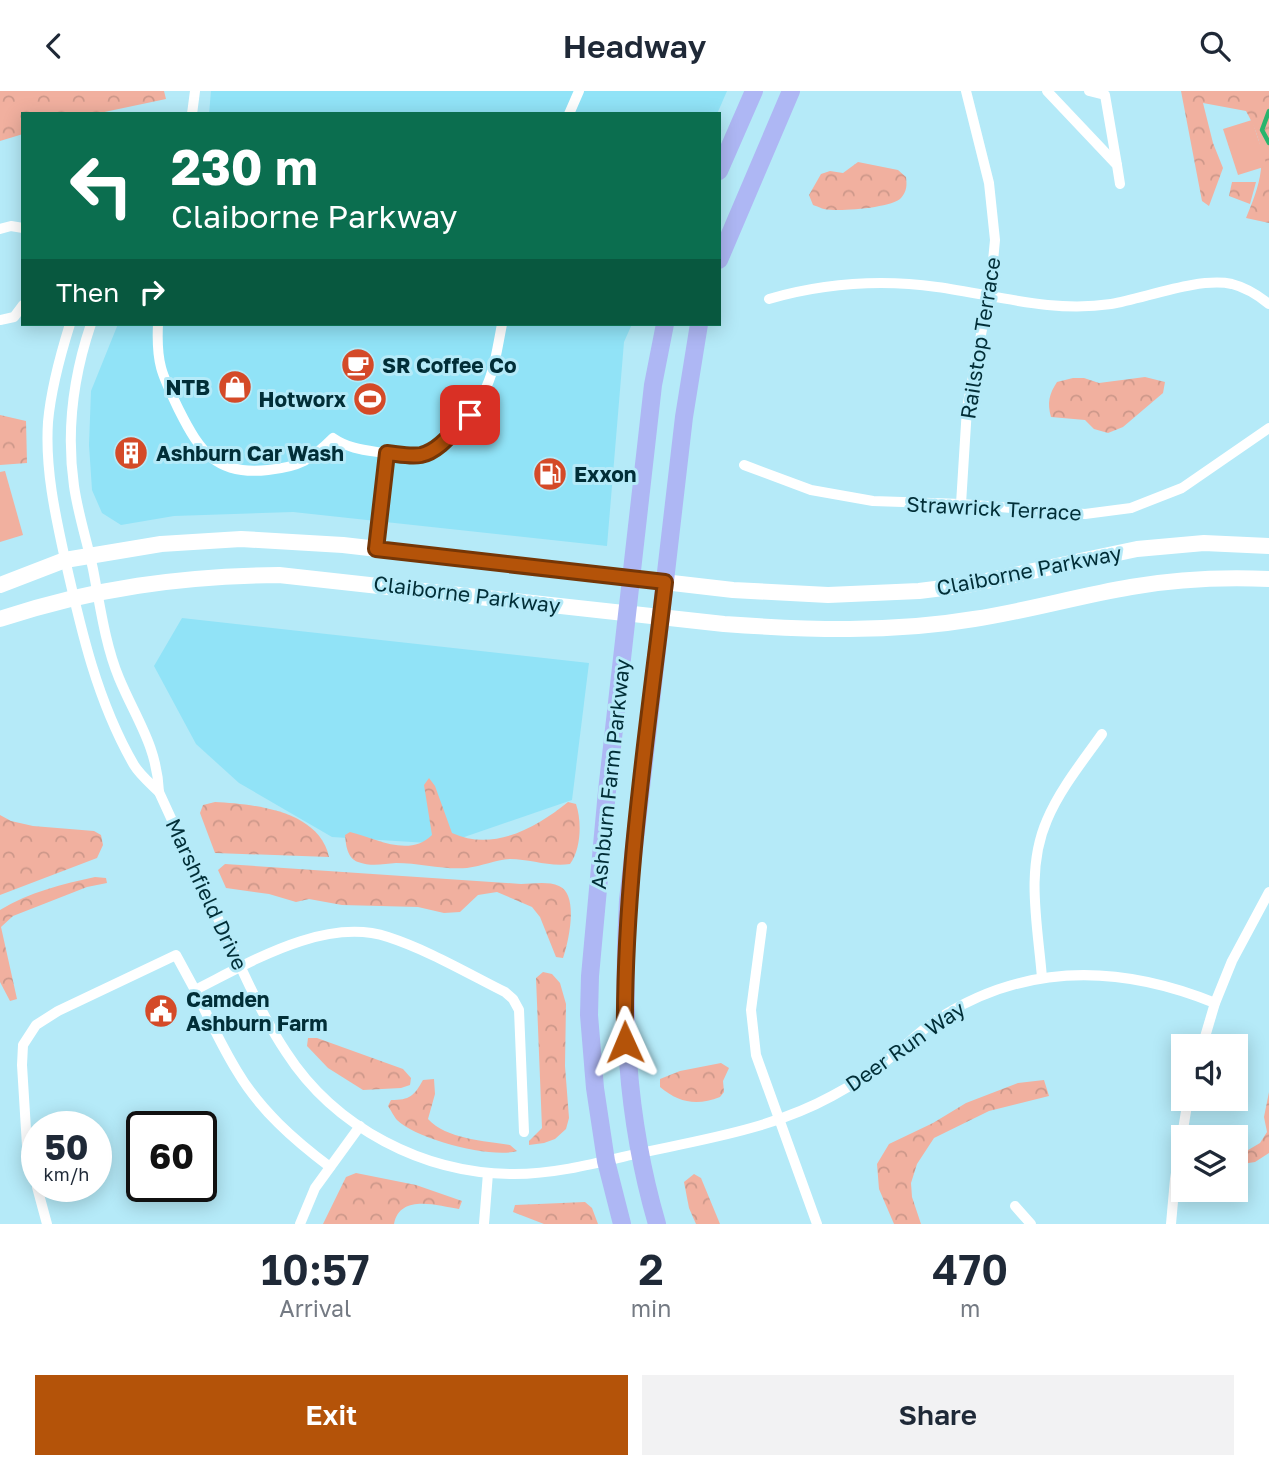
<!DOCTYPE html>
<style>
body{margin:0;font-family:"Golos Text",sans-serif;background:#f2f2f3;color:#1f2937;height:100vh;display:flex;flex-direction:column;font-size:26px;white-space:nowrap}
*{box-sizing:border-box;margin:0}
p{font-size:23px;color:#747a83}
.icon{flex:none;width:38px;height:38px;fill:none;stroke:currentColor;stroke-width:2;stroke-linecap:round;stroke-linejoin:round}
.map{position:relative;height:1133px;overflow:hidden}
.sheet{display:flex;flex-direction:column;background:#fff;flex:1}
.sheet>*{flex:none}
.hud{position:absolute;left:21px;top:21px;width:700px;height:214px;border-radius:0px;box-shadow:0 4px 18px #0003;background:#0b6e4f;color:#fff;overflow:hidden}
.tools{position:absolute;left:1171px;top:943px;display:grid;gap:14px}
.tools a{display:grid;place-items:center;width:77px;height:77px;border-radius:0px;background:#fff;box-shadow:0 4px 18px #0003;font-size:35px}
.speed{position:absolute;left:21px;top:1020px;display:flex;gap:14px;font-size:35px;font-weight:700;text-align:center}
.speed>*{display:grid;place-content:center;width:91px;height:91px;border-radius:50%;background:#fff;box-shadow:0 4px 18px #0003;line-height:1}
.speed small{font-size:18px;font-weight:400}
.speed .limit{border:4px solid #111;border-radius:10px;background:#fff;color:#111}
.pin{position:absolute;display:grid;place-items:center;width:60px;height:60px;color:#fff;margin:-30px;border-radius:14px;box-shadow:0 4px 10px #0006}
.me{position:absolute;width:77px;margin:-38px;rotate:359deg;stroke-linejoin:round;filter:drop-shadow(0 0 5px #0008)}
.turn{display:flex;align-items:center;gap:24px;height:147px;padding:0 35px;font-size:32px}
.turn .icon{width:91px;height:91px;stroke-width:2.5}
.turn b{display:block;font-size:49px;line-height:60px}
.then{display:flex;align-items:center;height:66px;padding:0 35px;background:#0003;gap:14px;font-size:26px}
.eta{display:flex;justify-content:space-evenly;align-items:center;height:119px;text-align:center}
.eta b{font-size:42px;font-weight:600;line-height:49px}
.button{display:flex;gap:14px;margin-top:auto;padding:14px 35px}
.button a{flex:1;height:80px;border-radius:0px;background:#b45309;color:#fff;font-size:28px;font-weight:600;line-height:80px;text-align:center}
.button a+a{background:#f2f2f3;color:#1f2937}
header{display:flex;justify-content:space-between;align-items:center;height:91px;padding:0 35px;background:#fff;font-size:32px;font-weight:600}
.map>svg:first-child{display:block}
</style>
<header><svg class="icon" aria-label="back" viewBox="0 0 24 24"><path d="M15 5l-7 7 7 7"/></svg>Headway<svg class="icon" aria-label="search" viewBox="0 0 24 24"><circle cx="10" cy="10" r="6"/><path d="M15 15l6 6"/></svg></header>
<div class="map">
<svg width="1269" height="1133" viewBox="0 0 1269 1133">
<defs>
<pattern id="forest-crowns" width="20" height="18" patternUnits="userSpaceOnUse" patternTransform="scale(1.75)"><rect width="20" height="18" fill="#f1b09f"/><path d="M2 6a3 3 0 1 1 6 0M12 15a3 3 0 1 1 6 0" fill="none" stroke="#cd988a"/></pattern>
</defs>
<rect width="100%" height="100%" fill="#b5eaf8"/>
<g fill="#91e3f7">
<path d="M211,0h516l-10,23h-508z"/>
<path d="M118,233h514l-8,18 -17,204 -314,-34 -119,4 -53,9 -19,-12 -10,-23 -3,-45 2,-54z"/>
<path d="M182,527l407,45 -17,137 -128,44 -112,-7 -93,-54 -43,-39 -42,-78z"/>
</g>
<g fill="url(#forest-crowns)">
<path d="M0,0h164l2,8 -71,15h-72v20l-23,7z"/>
<path d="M1181,0h88v132l-23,-5c18,-42 23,-66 0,-107l-43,-8 10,40 10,25 -14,38 -7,-5z"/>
<path d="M858,71l40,8 8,7c1,8 1,14 -5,21 -9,10 -63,14 -77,11 -1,0 -10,-4 -11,-4l-4,-10 12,-21 9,-3 13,2z"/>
<path d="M1232,91h24l-6,22 -21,-8z"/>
<path d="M1145,286l20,5 -2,11 -40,34 -15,6 -14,-4 -9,-9 -34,-3c-4,-14 -2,-23 6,-35l16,-4h11l15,5z"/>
<path d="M0,324l26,6 1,42 -27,2z"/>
<path d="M429,687l6,8 17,47c41,19 84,-5 116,-31l8,2c6,18 5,45 -6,60 -21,3 -40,-5 -60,-5 -15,1 -28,7 -43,9 -23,2 -47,-5 -71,-5 -12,1 -25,4 -38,-1 -11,-4 -12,-17 -13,-27l5,-3c25,6 59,26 82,3l-8,-50z"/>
<path d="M215,711c38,2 104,8 114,55l-114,-4 -15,-40 3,-8z"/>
<path d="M0,724l11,6 22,5 61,5 7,4 2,10 -6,13 -97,37z"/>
<path d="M225,773l296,20c11,0 27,-3 38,2 20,8 10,55 4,72l-7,-1 -16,-40 -8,-10 -35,-15 -19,3 -18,17 -16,1 -26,-6 -76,-2 -33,-6 -13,3 -27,-8 -43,-6 -8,-18z"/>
<path d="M95,786l11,1 1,5 -20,4 -74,29 -12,11 16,72 -7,2 -10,-19v-72c29,-18 63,-26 95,-33z"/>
<path d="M543,881l9,2 8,9 6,21 -1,62 4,52 -3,11 -11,10 -11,4 -15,2v-4l13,-13 -6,-150z"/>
<path d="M308,947h9l86,31 8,9 -1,7 -9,3 -38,2 -35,-22 -21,-22z"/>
<path d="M721,972l8,5 -6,13 1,11 -4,5c-23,9 -41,6 -60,-10v-8l20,-8z"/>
<path d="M434,988l1,15 -7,25c18,20 57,22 82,26l7,6c-25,8 -101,-12 -120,-31 -3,-3 -6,-10 -9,-14l3,-6c19,0 23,-4 32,-20z"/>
<path d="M1044,989l5,16 -60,15 -55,27 -17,26 -6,19 1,14 9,27h-27l-15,-35 -2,-25 12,-20 44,-21 33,-20 52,-20z"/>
<path d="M1269,1001v61l-14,9 -19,3 2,-9 22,-13 7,-11 -3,-15z"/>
<path d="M356,1082l60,12 46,16 -3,8c-21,-3 -59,-16 -65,15h-71l23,-47z"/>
<path d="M694,1083l7,4 19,46h-24l-7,-16 -5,-26z"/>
<path d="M585,1111l7,6 6,16h-54l-31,-12 2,-7z"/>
</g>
<g fill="#f1b09f">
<path d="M1252,29l15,46 -29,9 -15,-46z"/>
<path d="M5,380l18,64 -23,7v-70z"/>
</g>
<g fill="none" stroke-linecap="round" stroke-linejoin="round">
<path stroke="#29b56d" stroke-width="4.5" d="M1269,20l-7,19 7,13"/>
<g stroke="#fff" stroke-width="10">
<path d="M1047,0l70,74 3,19"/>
<path d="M1089,0l16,4 12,70"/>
<path d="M192,23l3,-23"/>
<path d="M569,23l10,-23"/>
<path d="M0,138l11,-3 12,2"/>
<path d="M769,208c56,-16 110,-20 168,-12 59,8 114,26 174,17 35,-6 87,-27 121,-20 12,3 27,12 37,20"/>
<path d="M0,229l14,-3 9,-12"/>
<path d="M70,233c-10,32 -19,64 -22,98 -3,46 7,92 17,137 16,71 32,142 69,206 6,10 17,19 25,27 22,48 44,96 67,143 18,39 36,81 60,117 49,76 138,122 228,122 40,0 79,-10 117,-19 68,-15 139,-25 201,-59 25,-13 49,-30 70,-48 12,-10 23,-21 36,-29 88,-57 183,-54 277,-16"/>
<path d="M91,233c-18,53 -25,106 -17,162 4,28 13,55 19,83 7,36 12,75 26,109 17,41 38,68 40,114"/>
<path d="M158,233c-2,40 4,51 21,86 21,42 38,66 89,60 31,-3 43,-10 65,-32 16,11 32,12 51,15 12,1 25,5 37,2 12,-2 22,-14 30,-22 40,-40 41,-55 51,-109"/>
<path d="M744,374l67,25 62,11 88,3 124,10 46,-6 51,-20 87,-60"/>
<path d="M961,413l6,-96 24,-126 4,-42 -6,-57 -23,-92"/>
<path d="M376,458l11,-96"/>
<path d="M762,836l-11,83 5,45 61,169"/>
<path d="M1042,887c-4,-52 -17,-108 5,-158 13,-31 36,-59 55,-86"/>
<path d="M195,899c13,27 26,55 42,81 23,39 57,69 93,96"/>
<path d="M1202,956l13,-44 17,-42 37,-69"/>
<path d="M37,1093l-10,-38 -5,-81 1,-20 13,-20 22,-14 118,-56 19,35c54,-27 130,-74 193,-53 40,13 79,36 117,55l8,7 6,11 5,122"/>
<path d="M37,1096l10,37"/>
<path d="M1015,1115l16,18"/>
<path d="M300,1133l15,-36 45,-62"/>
<path d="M484,1133l4,-51"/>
<path d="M1171,1133l4,-45 13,-80"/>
</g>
<g stroke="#fff" stroke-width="16">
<path d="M0,494l65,-25 96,-16 80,-5 102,6 390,45 95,5 91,-4 48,-6 170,-36 67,-6 65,3"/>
<path d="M0,528c93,-31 182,-43 279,-44l445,49c84,6 167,9 250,-5 53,-8 104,-23 157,-32 46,-8 92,-10 138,-8"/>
</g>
<g stroke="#aeb7f4" stroke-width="18">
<path d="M719,80l35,-80"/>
<path d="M719,169l72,-169"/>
<path d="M622,1133l-16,-63 -11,-73 -6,-73 1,-39 17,-185 46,-406 12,-61"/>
<path d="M657,1133c-32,-110 -35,-210 -29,-324l56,-483 15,-93"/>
</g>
</g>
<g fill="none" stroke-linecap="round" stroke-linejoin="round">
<g stroke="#753606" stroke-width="18">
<path id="route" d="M470,324c-14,13 -30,36 -49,40 -11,2 -23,-1 -34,-2l-11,96 289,33c-18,153 -42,306 -40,460"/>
</g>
<use href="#route" stroke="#b45309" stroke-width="12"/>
</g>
<defs>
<g id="cafe-disc" transform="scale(1.75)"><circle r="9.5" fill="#d44a28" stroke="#b5eaf8"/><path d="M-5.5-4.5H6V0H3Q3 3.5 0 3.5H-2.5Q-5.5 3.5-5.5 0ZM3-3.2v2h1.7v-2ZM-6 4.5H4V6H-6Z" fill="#fff"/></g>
<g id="shop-disc" transform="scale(1.75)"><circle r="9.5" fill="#d44a28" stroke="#b5eaf8"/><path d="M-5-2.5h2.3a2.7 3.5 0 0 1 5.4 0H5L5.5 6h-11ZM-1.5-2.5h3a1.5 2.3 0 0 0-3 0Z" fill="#fff"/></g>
<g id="stadium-disc" transform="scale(1.75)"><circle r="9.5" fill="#d44a28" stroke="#b5eaf8"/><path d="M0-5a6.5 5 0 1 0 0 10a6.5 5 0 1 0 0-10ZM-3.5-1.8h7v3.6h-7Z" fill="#fff"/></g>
<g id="building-disc" transform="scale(1.75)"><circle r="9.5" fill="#d44a28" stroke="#b5eaf8"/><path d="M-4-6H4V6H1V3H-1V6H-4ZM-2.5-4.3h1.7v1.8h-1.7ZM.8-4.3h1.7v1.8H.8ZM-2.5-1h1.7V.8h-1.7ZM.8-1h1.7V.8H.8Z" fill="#fff"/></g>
<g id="fuel-disc" transform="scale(1.75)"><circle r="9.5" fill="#d44a28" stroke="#b5eaf8"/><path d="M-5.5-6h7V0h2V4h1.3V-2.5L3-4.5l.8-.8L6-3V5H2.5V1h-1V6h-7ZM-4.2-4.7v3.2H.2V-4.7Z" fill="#fff"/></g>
<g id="civic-disc" transform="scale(1.75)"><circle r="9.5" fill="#d44a28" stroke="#b5eaf8"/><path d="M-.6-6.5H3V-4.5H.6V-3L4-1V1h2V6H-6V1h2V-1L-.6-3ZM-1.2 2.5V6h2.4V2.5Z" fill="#fff"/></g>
</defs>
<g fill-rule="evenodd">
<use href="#cafe-disc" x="358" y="274"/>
<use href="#shop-disc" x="235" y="296"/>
<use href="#stadium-disc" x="370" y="308"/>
<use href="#building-disc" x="131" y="362"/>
<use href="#fuel-disc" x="550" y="383"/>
<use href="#civic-disc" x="161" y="920"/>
</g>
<g text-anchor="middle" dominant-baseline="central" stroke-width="6" stroke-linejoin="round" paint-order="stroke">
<g font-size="21" fill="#012e37" stroke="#b5eaf8">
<text transform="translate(980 247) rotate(-81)">Railstop Terrace</text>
<text transform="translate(994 417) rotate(3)">Strawrick Terrace</text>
<text transform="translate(1029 479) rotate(-11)">Claiborne Parkway</text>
<text transform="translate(467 503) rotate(7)">Claiborne Parkway</text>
<text transform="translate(610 683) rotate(-84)">Ashburn Farm Parkway</text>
<text transform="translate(207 803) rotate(65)">Marshfield Drive</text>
<text transform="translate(905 955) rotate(-35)">Deer Run Way</text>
</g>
<g font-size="21" font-weight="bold" fill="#012e37" stroke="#b5eaf8" text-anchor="start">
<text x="382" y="274">SR Coffee Co</text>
<text x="210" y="296" text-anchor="end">NTB</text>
<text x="346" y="308" text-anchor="end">Hotworx</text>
<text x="156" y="362">Ashburn Car Wash</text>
<text x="574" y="383">Exxon</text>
<text x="186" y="908">Camden<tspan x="186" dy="24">Ashburn Farm</tspan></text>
</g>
</g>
</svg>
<div class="tools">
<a><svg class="icon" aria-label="sound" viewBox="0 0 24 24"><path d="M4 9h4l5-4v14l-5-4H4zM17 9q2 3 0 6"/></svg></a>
<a><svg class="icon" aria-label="layers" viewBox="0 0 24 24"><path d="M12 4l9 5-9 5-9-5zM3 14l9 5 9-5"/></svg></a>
</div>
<div class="speed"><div>50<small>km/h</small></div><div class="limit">60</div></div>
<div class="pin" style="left:470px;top:324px;background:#d93025"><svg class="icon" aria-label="arrive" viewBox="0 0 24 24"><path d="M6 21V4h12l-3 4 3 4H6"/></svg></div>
<svg class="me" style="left:625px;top:951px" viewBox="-20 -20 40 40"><path d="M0-17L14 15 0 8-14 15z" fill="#b45309" stroke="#fff" stroke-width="4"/></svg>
<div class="hud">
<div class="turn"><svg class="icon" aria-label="left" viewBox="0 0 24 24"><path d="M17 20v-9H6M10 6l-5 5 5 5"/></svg><div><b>230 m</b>Claiborne Parkway</div></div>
<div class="then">Then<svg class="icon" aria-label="right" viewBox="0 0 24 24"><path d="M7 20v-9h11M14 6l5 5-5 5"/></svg></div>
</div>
</div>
<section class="sheet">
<div class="eta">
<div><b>10:57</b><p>Arrival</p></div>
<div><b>2</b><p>min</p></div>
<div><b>470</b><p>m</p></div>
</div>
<div class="button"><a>Exit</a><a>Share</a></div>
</section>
